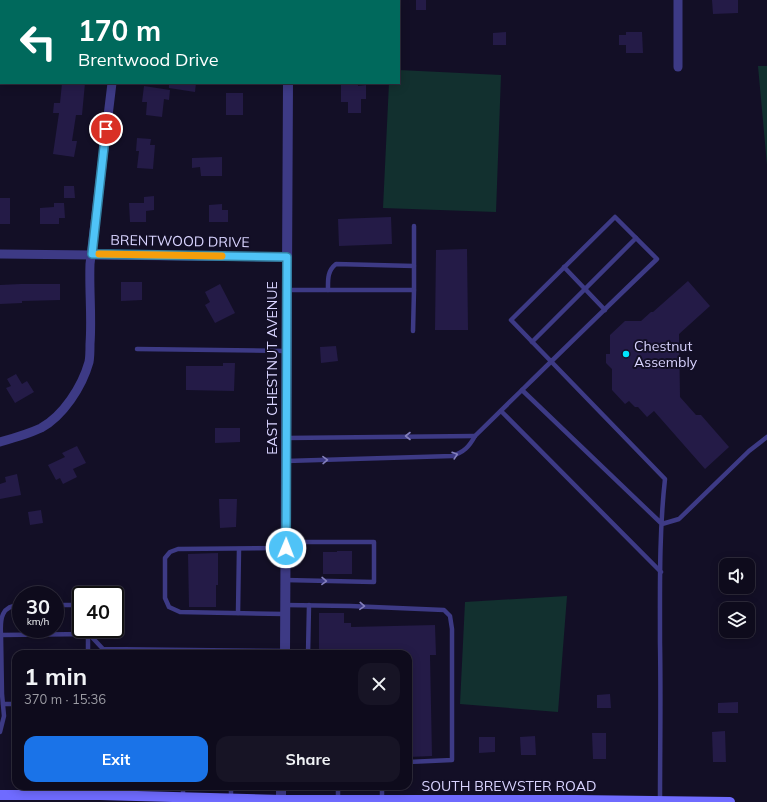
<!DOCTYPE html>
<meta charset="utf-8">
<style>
body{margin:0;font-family:Mulish,sans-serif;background:#171425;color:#f1f3f6;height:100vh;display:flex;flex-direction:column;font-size:15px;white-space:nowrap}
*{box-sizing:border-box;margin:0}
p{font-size:13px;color:#9b9ba3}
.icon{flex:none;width:22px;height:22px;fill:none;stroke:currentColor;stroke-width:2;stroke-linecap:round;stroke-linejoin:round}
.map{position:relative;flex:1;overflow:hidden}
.side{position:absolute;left:12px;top:650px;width:400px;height:140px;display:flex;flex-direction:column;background:#0e0b1c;border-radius:12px;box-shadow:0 2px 10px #0003,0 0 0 1px #2e2b3b}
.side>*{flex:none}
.guide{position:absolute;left:0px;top:0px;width:400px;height:84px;box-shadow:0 2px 10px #0003,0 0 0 1px #2e2b3b;background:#00695c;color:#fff;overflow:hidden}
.fabs{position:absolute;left:719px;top:558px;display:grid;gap:8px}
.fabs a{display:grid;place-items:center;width:36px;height:36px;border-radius:8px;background:#0e0b1c;box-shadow:0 2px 10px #0003,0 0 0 1px #2e2b3b;font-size:20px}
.speed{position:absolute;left:12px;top:586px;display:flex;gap:8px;font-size:20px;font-weight:700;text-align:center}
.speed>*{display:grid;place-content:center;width:52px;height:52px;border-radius:50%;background:#0e0b1c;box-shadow:0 2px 10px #0003,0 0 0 1px #2e2b3b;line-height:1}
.speed small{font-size:10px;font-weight:400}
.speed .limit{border:2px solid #111;border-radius:6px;background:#fff;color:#111}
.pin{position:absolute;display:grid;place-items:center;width:34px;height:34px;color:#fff;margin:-17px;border:2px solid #fff;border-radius:50%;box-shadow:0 1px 4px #0007}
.me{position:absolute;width:44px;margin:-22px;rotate:1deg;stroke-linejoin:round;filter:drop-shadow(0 0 3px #0008)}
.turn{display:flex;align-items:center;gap:14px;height:84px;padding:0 12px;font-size:18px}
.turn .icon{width:52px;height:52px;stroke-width:2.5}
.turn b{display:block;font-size:28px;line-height:34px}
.round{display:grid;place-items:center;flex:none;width:42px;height:42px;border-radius:12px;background:#171425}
.overview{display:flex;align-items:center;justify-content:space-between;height:68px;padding:0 12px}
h1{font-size:24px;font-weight:700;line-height:30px}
.action{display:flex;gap:8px;margin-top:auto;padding:8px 12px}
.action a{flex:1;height:46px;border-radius:12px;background:#1a73e8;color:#fff;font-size:16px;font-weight:700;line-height:46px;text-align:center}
.action a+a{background:#171425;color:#f1f3f6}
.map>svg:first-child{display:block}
</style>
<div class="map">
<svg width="767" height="802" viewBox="0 0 767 802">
<rect width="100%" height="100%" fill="#130f26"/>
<g fill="#12302f">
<path d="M758,66h9v99z"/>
<path d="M399,70l102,5 -5,137 -113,-4 6,-125h10z"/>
<path d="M567,596l-9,116 -98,-8 5,-102z"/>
</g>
<g fill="#241b47">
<rect x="416" y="0" width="10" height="10"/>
<path d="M712,0h26v13l-25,1z"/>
<path d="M506,32v13h-13v-12z"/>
<path d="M626,32h16l1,21h-17v-8h-7v-10h7z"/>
<path d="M62,83h23l-3,32h-6l-4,26h5l-3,16 -21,-3 6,-41h-6l1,-10h6z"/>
<path d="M169,83h27l-1,9 -26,-4z"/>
<path d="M341,83h17v3l8,-1v14h-5v14h-13v-11h-7z"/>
<path d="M144,86l26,4 -1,10 -5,-1 -2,18 -16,-2 1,-13h-5z"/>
<rect x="226" y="93" width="17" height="22"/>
<path d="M137,138l14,1 -1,6h5l-2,24 -16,-1 2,-17h-3z"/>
<path d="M222,157v19h-21l-1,-9 -8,1v-10z"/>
<path d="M64,186h10l1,12h-11z"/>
<path d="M154,196v14l-8,1v11h-16l-1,-19h15v-6z"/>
<rect x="0" y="198" width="10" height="26"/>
<path d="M54,203h10l1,15h-6v6h-19v-16l14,-1z"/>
<path d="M222,204v6h6v12h-19v-17z"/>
<path d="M391,217l1,27 -53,2 -1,-27z"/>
<path d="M467,249l1,81h-33l1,-80z"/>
<path d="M688,281l22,25 -31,28 1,63 16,18h5l28,32 -24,22 -51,-58 -7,6 -9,-10h-3l-6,-6 -4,3 -13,-14v-21l-6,-6v-9h4v-19l15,-14h16l10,-9h2z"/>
<path d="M121,282h21v18l-21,1z"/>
<path d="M21,284h39v16l-38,1v2l-22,1v-19z"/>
<path d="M220,284l15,29 -20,10 -10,-18 5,-3 -5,-10z"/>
<path d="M336,346l2,15 -17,2 -1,-16z"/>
<path d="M223,363h12l-1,28 -48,-1v-24h37z"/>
<path d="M16,374l6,10 5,-3 7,11 -19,11 -9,-15 5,-2 -4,-7z"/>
<path d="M215,428h25v14l-25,1z"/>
<path d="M77,446l9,17 -13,6 4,8 -14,7 -3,-6 -4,2 -8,-15 17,-8 -3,-4z"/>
<path d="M17,474l4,21 -21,4v-15l6,-2 -1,-5z"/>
<path d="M219,499h18l-1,28 -16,1z"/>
<path d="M41,510l2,13 -13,2 -2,-13z"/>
<path d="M337,551h15v23h-29v-22h14z"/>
<path d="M218,553v32h-2v22h-27l-1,-53z"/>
<path d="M319,613h25v10h7v4l84,-2 1,30h-6l2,101 -24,1v-103h-54v-5h-35z"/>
<path d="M610,694l1,14h-14v-13z"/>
<path d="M738,702v11h-20v-10z"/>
<path d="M725,731l1,31h-13l-1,-30z"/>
<path d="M592,733h14v26h-13z"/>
<path d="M535,736l1,19h-15l-1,-18z"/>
<path d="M479,737h16v15l-16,1z"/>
</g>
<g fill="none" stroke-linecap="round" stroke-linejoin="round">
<g stroke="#3d3a85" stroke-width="4.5">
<path d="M564,267l41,43"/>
<path d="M287,290h127v-64"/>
<path d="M328,290c0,-10 -1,-19 8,-26l78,2"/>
<path d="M413,331l1,-41"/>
<path d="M532,342l104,-104"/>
<path d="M137,349l150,2"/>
<path d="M501,411l160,161"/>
<path d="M286,438l189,-2"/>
<path d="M286,461l166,-5c12,-4 17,-9 23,-20l47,-46"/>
<path d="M285,580l89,2v-40h-88"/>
<path d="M55,605h19l7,6"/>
<path d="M285,605l65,1 94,4 6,6 2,13v131l-44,2"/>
<path d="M238,613l1,-64"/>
<path d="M284,614l-104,-2 -11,-5 -4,-9v-40l5,-6 8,-3 108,-1"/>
<path d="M88,629v25"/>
<path d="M1,635c-1,-16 0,-30 20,-30"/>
<path d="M308,654l1,-49"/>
<path d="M3,704h13"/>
<path d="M0,732l4,-16 -2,-22 -1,-59 88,-1 14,15 182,2"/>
<path d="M100,786v9"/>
<path d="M338,786v14"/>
<path d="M382,786v14"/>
<path d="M183,797v-11"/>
<path d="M231,798v-12"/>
<path d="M660,801c0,-53 1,-105 0,-158 0,-55 -1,-110 5,-164l-154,-159 104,-103 42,42c-45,43 -90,87 -135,131l140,134 17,-5 70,-68 18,-14"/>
</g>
<g stroke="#3d3a85" stroke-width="9">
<path d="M678,67v-67"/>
<path d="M0,254l287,3"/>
<path d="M0,442c14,-4 28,-8 41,-14 22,-12 41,-41 48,-66 1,-5 1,-12 1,-18 2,-27 -1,-53 0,-80l22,-181"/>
</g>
<g stroke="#3d3a85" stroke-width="10">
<path d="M289,1v-1"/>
<path d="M285,654l3,-571"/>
<path d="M281,802v-16"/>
</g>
<path stroke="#6f6bff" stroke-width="10" d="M0,795h100l181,5h295l154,2"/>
</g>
<defs><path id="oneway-chevron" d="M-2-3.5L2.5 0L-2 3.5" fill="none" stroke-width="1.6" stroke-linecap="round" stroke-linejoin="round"/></defs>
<g stroke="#837fbc">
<use href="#oneway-chevron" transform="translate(408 436) rotate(180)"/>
<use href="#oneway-chevron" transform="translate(455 455) rotate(-17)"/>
<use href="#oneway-chevron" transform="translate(325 460) rotate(-1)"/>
<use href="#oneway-chevron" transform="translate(324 581) rotate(1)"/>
<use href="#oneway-chevron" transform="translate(362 606) rotate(3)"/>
</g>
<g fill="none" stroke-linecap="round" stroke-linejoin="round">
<g stroke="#337fa1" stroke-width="10">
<path id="route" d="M106,129l-14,125 195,3 -1,291"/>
</g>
<use href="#route" stroke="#4fc3f7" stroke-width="7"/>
<path stroke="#f59e0b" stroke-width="7" d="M99,254l123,2"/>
</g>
<circle fill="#00e5ff" stroke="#130f26" stroke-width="1.5" cx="626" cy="354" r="4"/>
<g text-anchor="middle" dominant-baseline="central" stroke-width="4" stroke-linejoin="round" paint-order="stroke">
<g font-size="14" fill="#d9d4ff" stroke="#130f26">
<text transform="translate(180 241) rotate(1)">BRENTWOOD DRIVE</text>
<text transform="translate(272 368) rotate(-90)">EAST CHESTNUT AVENUE</text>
<text x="509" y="786">SOUTH BREWSTER ROAD</text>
</g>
<g font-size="14" fill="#d9d4ff" stroke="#130f26" text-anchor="start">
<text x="634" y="346">Chestnut<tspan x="634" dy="16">Assembly</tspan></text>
</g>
</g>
</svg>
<div class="fabs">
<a><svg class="icon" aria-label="sound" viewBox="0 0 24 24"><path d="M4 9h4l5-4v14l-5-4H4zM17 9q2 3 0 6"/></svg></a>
<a><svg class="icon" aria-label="layers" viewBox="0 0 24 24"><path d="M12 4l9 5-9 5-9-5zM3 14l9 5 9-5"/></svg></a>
</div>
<div class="speed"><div>30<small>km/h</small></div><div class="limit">40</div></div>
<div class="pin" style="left:106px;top:129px;background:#d93025"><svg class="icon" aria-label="arrive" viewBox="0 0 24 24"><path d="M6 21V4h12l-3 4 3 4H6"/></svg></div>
<svg class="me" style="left:286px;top:548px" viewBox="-20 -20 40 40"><circle r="17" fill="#4fc3f7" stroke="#fff" stroke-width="3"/><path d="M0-11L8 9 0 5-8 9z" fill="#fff"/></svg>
<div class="guide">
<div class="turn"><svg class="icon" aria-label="left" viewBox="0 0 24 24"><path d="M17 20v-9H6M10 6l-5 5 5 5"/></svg><div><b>170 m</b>Brentwood Drive</div></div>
</div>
<section class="side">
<div class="overview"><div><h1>1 min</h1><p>370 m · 15:36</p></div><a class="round"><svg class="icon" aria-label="close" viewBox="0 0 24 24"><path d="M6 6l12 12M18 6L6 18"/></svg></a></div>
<div class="action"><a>Exit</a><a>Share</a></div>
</section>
</div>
